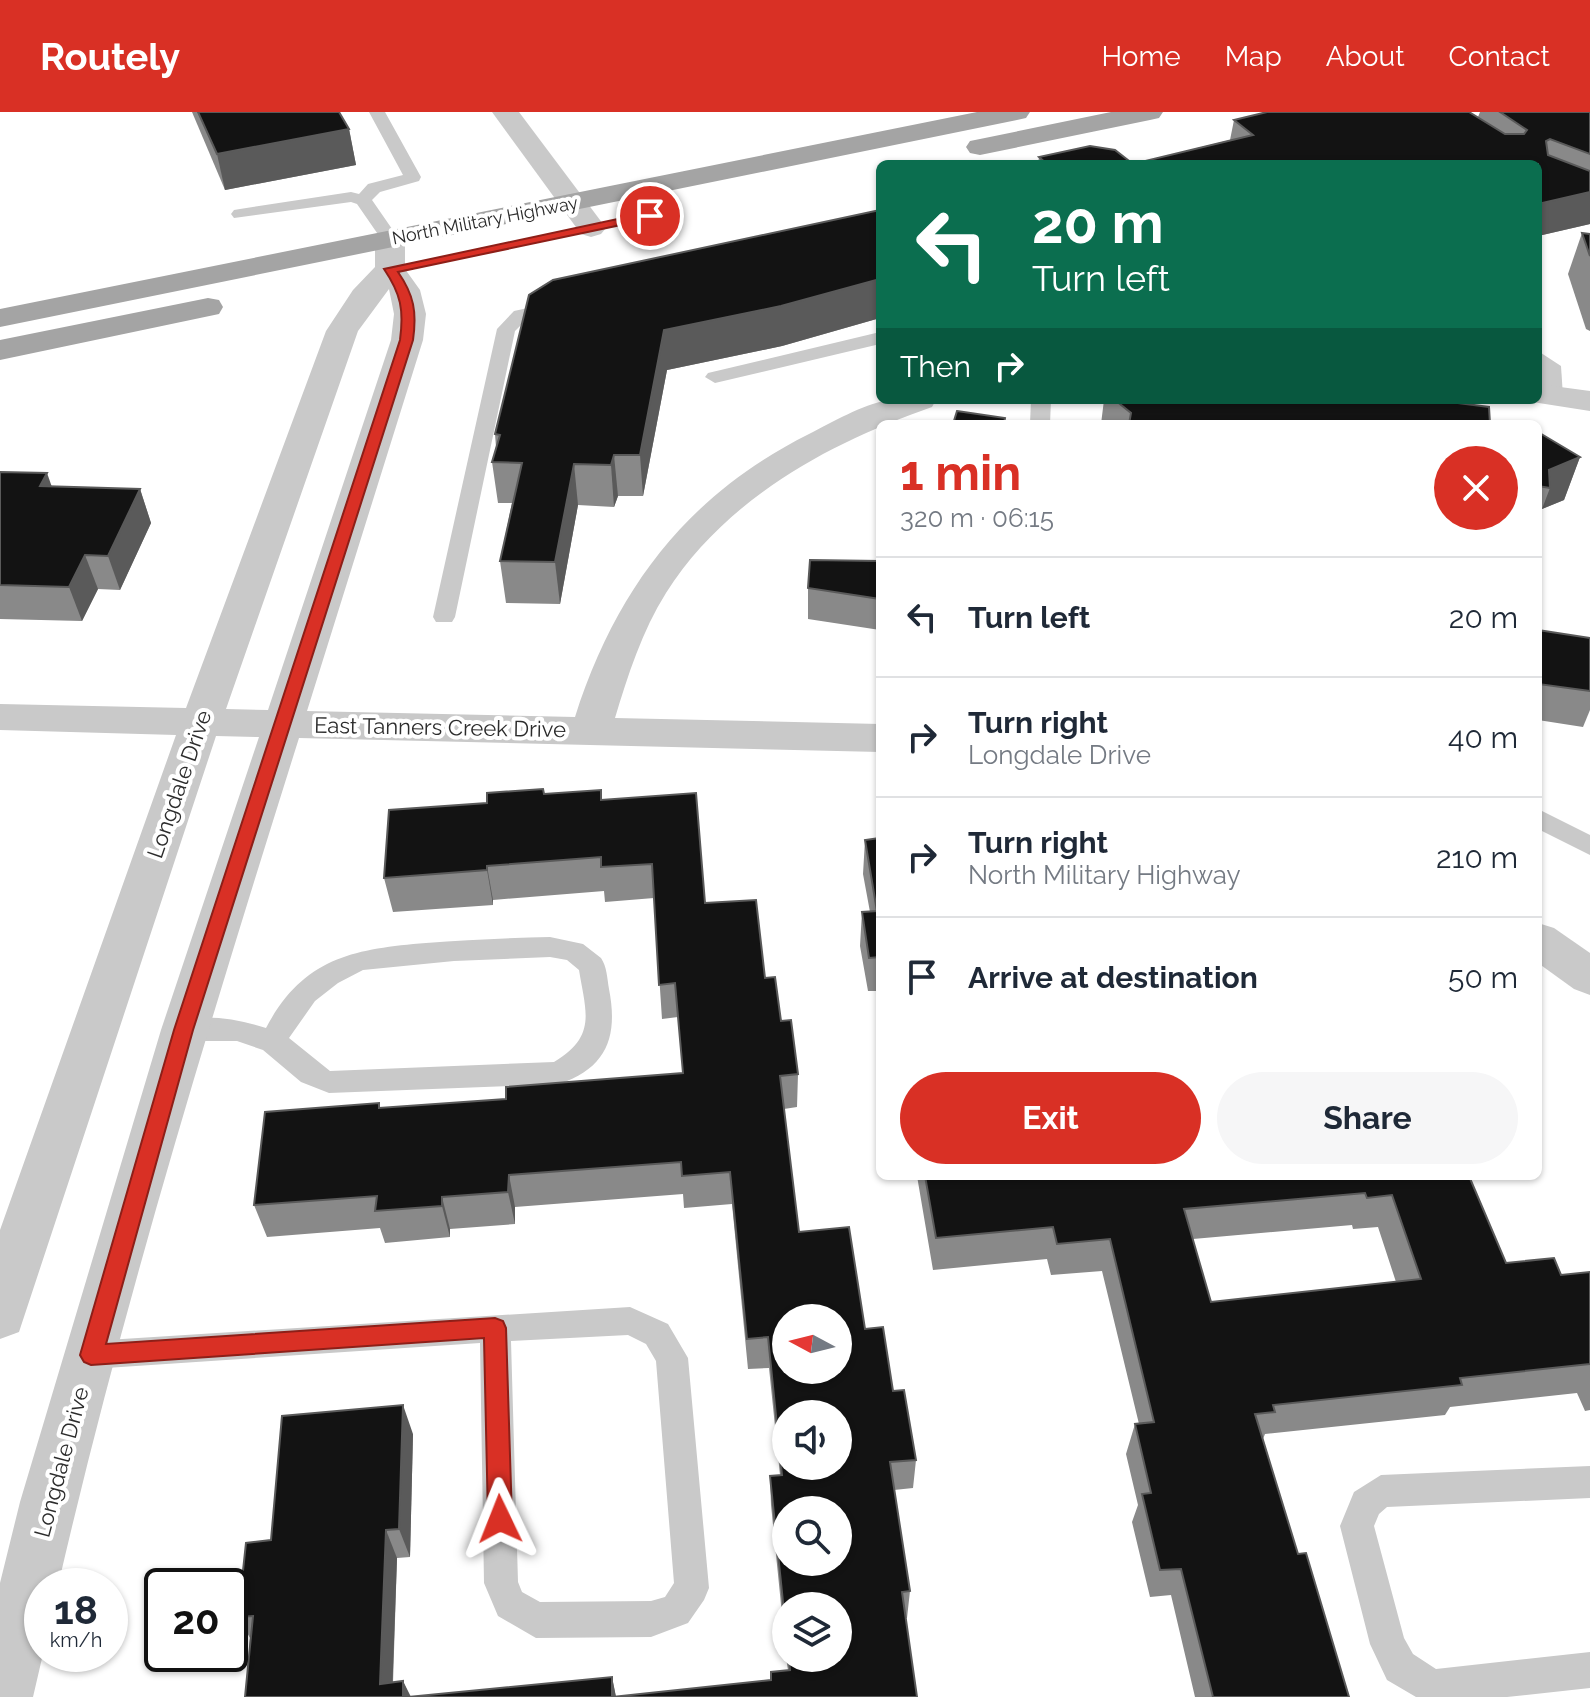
<!DOCTYPE html>
<meta charset="utf-8">
<style>
body{margin:0;font-family:Raleway,sans-serif;background:#f6f6f7;color:#1f2937;height:100vh;display:flex;flex-direction:column;font-size:30px;white-space:nowrap}
*{box-sizing:border-box;margin:0}
p{font-size:26px;color:#747a83}
.icon{flex:none;width:44px;height:44px;fill:none;stroke:currentColor;stroke-width:2;stroke-linecap:round;stroke-linejoin:round}
.map{position:relative;flex:1;overflow:hidden}
.side{position:absolute;left:876px;top:308px;width:666px;height:760px;display:flex;flex-direction:column;background:#fff;border-radius:12px;box-shadow:0 2px 6px #0004}
.side>*{flex:none}
.hud{position:absolute;left:876px;top:48px;width:666px;height:244px;border-radius:12px;box-shadow:0 2px 6px #0004;background:#0b6e4f;color:#fff;overflow:hidden}
.needle{width:52px;rotate:277deg}
.controls{position:absolute;left:772px;top:1192px;display:grid;gap:16px}
.controls a{display:grid;place-items:center;width:80px;height:80px;border-radius:50%;background:#fff;box-shadow:0 2px 6px #0004;font-size:40px}
.speed{position:absolute;left:24px;top:1456px;display:flex;gap:16px;font-size:40px;font-weight:700;text-align:center}
.speed>*{display:grid;place-content:center;width:104px;height:104px;border-radius:50%;background:#fff;box-shadow:0 2px 6px #0004;line-height:1}
.speed small{font-size:20px;font-weight:400}
.speed .limit{border:4px solid #111;border-radius:12px;background:#fff;color:#111}
.pin{position:absolute;display:grid;place-items:center;width:68px;height:68px;color:#fff;margin:-34px;border:4px solid #fff;border-radius:50%;box-shadow:0 2px 8px #0007}
.me{position:absolute;width:88px;margin:-44px;rotate:358deg;stroke-linejoin:round;filter:drop-shadow(0 0 6px #0008)}
.turn{display:flex;align-items:center;gap:28px;height:168px;padding:0 24px;font-size:36px}
.turn .icon{width:104px;height:104px;stroke-width:2.5}
.turn b{display:block;font-size:56px;line-height:68px}
.then{display:flex;align-items:center;height:76px;padding:0 24px;background:#0003;gap:16px;font-size:30px}
.round{display:grid;place-items:center;flex:none;width:84px;height:84px;border-radius:42px;background:#f6f6f7}
.headline{display:flex;align-items:center;justify-content:space-between;height:136px;padding:0 24px}
h1{font-size:48px;font-weight:700;line-height:60px;color:#d93025}
.button{display:flex;gap:16px;margin-top:auto;padding:16px 24px}
.button a{flex:1;height:92px;border-radius:48px;background:#d93025;color:#fff;font-size:32px;font-weight:700;line-height:92px;text-align:center}
.button a+a{background:#f6f6f7;color:#1f2937}
ul{padding:0;list-style:none}
li{display:flex;align-items:center;gap:24px;height:120px;padding:0 24px;border-top:2px solid #e0e1e3}
li div{flex:1}
li b{display:block;font-size:30px}
li em{font-style:normal}
header{display:flex;align-items:center;gap:48px;box-sizing:border-box;height:112px;padding:0 40px;background:#d93025;color:#fff}
header strong{font-size:38px}
nav{display:flex;gap:44px;margin-inline-start:auto;font-size:28px}
.map>svg:first-child{display:block}
</style>
<header>
<strong>Routely</strong>
<nav><a>Home</a><a>Map</a><a>About</a><a>Contact</a></nav>
</header>
<div class="map">
<svg width="1590" height="1585" viewBox="0 0 1590 1585">
<rect width="100%" height="100%" fill="#fff"/>
<g fill="none" stroke-linecap="round" stroke-linejoin="round">
<g fill="#c9c9c9" fill-rule="evenodd">
<path d="M369,0h16l36,65 -2,4 -39,11 -8,8 27,39 -3,4h-12l-27,-39 -6,-2 -117,16 -3,-4 3,-4 6,-1 111,-17 8,2 9,-10 35,-9z"/>
<path d="M560,189l9,5 -3,4 -39,9 -12,12 -60,286 -3,5h-16l-3,-5 64,-288 17,-18z"/>
<path d="M880,220v12l-165,39 -10,-6 3,-4z"/>
<path d="M1538,239l23,15 2,30 -3,4h-14l-3,-4z"/>
<path d="M1031,288h20l-1,24h-20z"/>
<path d="M1538,697l52,26v20l-52,-26z"/>
<path d="M550,825l33,7 18,14c6,9 6,20 8,31 9,46 -1,79 -50,95l-230,9 -28,-11 -38,-32 -26,-9h-53l-10,-3 -4,-8 4,-8c29,-9 64,-3 92,6 37,-70 87,-79 160,-85 41,-3 83,-5 124,-6zM550,845l17,3 12,10c7,43 18,66 -25,92l-224,9 -41,-33 26,-37 23,-18 25,-13 91,-9z"/>
<path d="M630,1195l38,17 20,34 21,230 -5,12 -16,23 -37,14 -115,1 -38,-22 -14,-33 -4,-240 -389,26 -11,-4 -5,-10 5,-10 11,-4zM628,1223l18,9 10,17 18,222 -9,14 -14,4 -111,1 -18,-10 -4,-10 -7,-241z"/>
<path d="M1590,1354v32l-203,9 -8,7 -5,12 30,112 9,16 23,15 154,-17v36l-83,9h-91l-29,-17 -17,-36 -30,-118 14,-34 27,-17z"/>
</g>
<g fill="#c9c9c9" fill-rule="evenodd">
<path d="M492,0h27l87,116 -5,6 -10,3 -10,-3z"/>
<path d="M390,118l10,3 5,6v30l15,21 6,24 -3,26 -116,371 268,6c41,-128 112,-222 234,-283 24,-12 52,-29 79,-34 15,-3 33,0 48,0l-4,7c-101,35 -206,91 -266,186 -24,38 -38,82 -51,125l265,6v28l-581,-14c-88,280 -175,562 -241,848h-16l1,68 -10,43h-33v-114l20,-81 141,-472 98,-293 -43,-1 -197,596 -19,7v-109l176,-495 -176,-5v-26l186,4 140,-377 27,-41 22,-23v-28l5,-6zM389,177l5,25 -3,26 -123,370 -42,-1 132,-378z"/>
<path d="M1538,272l52,7v20l-64,-10 12,-1z"/>
<path d="M1538,811l16,5 36,25v42l-16,-6 -36,-26z"/>
</g>
<g fill="#a4a4a4" fill-rule="evenodd">
<path d="M977,0h53l-4,6 -9,2 -1017,207v-18z"/>
<path d="M1111,0h52l-4,6 -9,2 -170,35 -10,-2 -4,-6 4,-6 10,-2z"/>
<path d="M208,186l11,2 4,7 -4,7 -219,46v-20z"/>
</g>
</g>
<g fill="#898989" fill-rule="evenodd">
<path d="M192,0h147l10,17 7,36 -131,25z"/>
<path d="M1480,0h110v112l-52,12v-72h-500l1,-7 94,7 97,-24 4,-20 244,-3z"/>
<path d="M880,98v108l-98,28 -115,24 -24,126h-25l-4,11 -36,-2 -18,99 -54,-1 -6,-42 12,-58h-14l-6,-41 4,-15 -1,-13z"/>
<path d="M1582,121l8,1v97l-4,-2 -18,-55z"/>
<path d="M1104,288h350l36,24h-389z"/>
<path d="M1538,320l42,25 -16,43 -22,9 -4,12z"/>
<path d="M0,360l52,14 88,3 11,34 -31,67 -22,-1 -16,32 -82,-2z"/>
<path d="M880,449v69l-72,-11v-31z"/>
<path d="M1538,518l52,8v72l-7,17 -45,-7z"/>
<path d="M543,677l1,5 58,5 103,104 60,75 16,43 17,53 -1,33 -13,2 15,123 66,97 28,62 23,69 -3,28 -19,2 16,101 -3,27h-1l11,79h-672l5,-59 -12,-21 33,-77 142,-106 -3,123 -13,1 -4,125 10,-2 7,16 202,-20 4,20 155,-17 17,-10 -2,-12h52l-52,-52v48l-15,-149 -1,-29 10,-1 -11,-107 -21,1 -16,-165 -48,4 -1,-14 -168,13v17l-65,5v8l-65,6 -5,-15 -113,9 -13,-32 125,-102 1,5 126,-9 177,-26 -5,-56 -16,2 -8,-121 -49,4 -1,-11 -111,9v5l-100,7 -9,-34 103,-75z"/>
<path d="M880,726v161l-1,-8h-11l-8,-45 2,-34h8l-7,-38 2,-34z"/>
<path d="M917,1064h552l37,87 55,12 29,-3v138l-5,1 -8,-18 -127,14 -5,8 -180,19 -2,5 35,115 51,143h-154l-24,-102 -21,2 -18,-75 6,-17 -12,-51 9,-30h4l-37,-153 -51,4 -4,-16 -114,11zM1352,1113l1,4 25,-2 18,55 -185,20 -18,-63z"/>
</g>
<g fill="#5a5a5a">
<path d="M349,17l7,36 -131,25 -8,-36z"/>
<path d="M1590,80v32l-52,12v-32z"/>
<path d="M880,167v39l-98,28 -115,24 -24,126 -3,-41 24,-125z"/>
<path d="M614,343l4,41 -4,11 -3,-42z"/>
<path d="M1580,345l-16,43 -22,9 8,-21 -1,-18z"/>
<path d="M574,352l4,41 -18,99 -5,-42z"/>
<path d="M47,361l12,34 -19,-21z"/>
<path d="M140,377l11,34 -31,67 -12,-34z"/>
<path d="M85,443l13,34 -16,32 -13,-34z"/>
<path d="M487,754l6,34v5l-6,-35z"/>
<path d="M509,1063l6,32v17l-7,-32z"/>
<path d="M442,1085l8,32v8l-8,-31z"/>
<path d="M403,1293l10,29 -3,123 -11,-28z"/>
<path d="M386,1418l11,28 -5,139 -12,-13z"/>
<path d="M612,1565l4,20h-4z"/>
<path d="M403,1569l8,16h-8z"/>
</g>
<g fill="#131313" stroke="#5a5a5a" stroke-width="2" fill-rule="evenodd">
<path d="M198,0h141l10,17 -132,25z"/>
<path d="M1267,0h202l36,22h19l3,-4 -27,-18h90v42l-40,-15 -4,2 2,14 42,16v21l-52,12v-40h-491l-8,-7 51,-11 25,4 18,14 120,-29 -19,-15z"/>
<path d="M880,98v69l-99,27 -117,24 -24,125h-26l-3,10 -37,-1 -19,98 -55,-1 22,-98 -30,-1 8,-27 -5,-1 34,-139 24,-15z"/>
<path d="M1582,121l8,1v22z"/>
<path d="M1115,288h339l4,3 31,4 1,17h-361l2,-11z"/>
<path d="M957,299l48,7 -1,6h-51z"/>
<path d="M1538,320l42,25 -31,13 1,18 -12,-2z"/>
<path d="M0,360l47,1 -7,13 100,3 -32,67 -23,-1 -16,32 -69,-2z"/>
<path d="M810,448l70,1v38l-72,-11z"/>
<path d="M1538,518l52,8v53l-52,-7z"/>
<path d="M543,677l1,5 57,-4v10l95,-7 9,110 51,-3 9,78 10,-1 6,44 10,-1 7,54 -18,2 19,156 50,-5 16,102 18,-2 10,64 11,-1 12,70 -26,2 20,129 -8,1 15,105h-305l159,-17v-8l19,-2 -1,-12h49v-52h-52v25l-16,-155 12,-1 -14,-138 -21,2 -17,-167 -48,4 -1,-14 -172,13 -1,17 -66,5v9l-67,5 2,-15 -123,9 11,-93 114,-9v5l127,-9v-12l177,-14 -8,-90 -16,2 -7,-121 -51,3v-10l-114,9v4l-103,8 5,-68 98,-7v-10zM786,1206h52v52h-52zM786,1302h52v52h-52zM786,1398h52v52h-52z"/>
<path d="M880,726v119l-11,1 -7,-46 15,-1 -12,-71z"/>
<path d="M925,1064h544l37,87 48,-5 7,17 29,-3v92l-130,14 2,7 -189,20 2,7 -20,2 43,140 8,-1 43,144h-136l-32,-128 -21,1 -18,-76 9,-1 -16,-69 19,-2 -44,-183 -53,5 -4,-17 -117,11zM1365,1081l2,5 25,-3 29,84 -210,23 -27,-93z"/>
<path d="M403,1293l-4,124 -13,1 -6,154 23,-3v16h-158l8,-81 -15,1 8,-74 25,-3 11,-124z"/>
<path d="M612,1565v20h-204z"/>
</g>
<path fill="#d93025" stroke="#8d1f18" stroke-width="2" d="M650,100l6,4 -2,2 -256,54c16,23 19,40 15,68l-220,690 -87,314 389,-26 8,3 3,7 6,191 -4,8 -8,4 -9,-4 -3,-8 -4,-181 -393,27 -7,-3 -4,-7 94,-325 226,-690c4,-30 1,-46 -16,-71z"/>
<g text-anchor="middle" dominant-baseline="central" stroke-width="8" stroke-linejoin="round" paint-order="stroke">
<g font-size="18" fill="#2c2c2c" stroke="#fff">
<text transform="translate(485 108) rotate(-11)">North Military Highway</text>
</g>
<g font-size="22" fill="#2c2c2c" stroke="#fff">
<text transform="translate(440 615) rotate(1)">East Tanners Creek Drive</text>
<text transform="translate(179 672) rotate(-71)">Longdale Drive</text>
<text transform="translate(61 1350) rotate(-75)">Longdale Drive</text>
</g>
</g>
</svg>
<div class="controls">
<a><svg class="needle" viewBox="-14 -14 28 28"><path d="M0-13l5 13h-10z" fill="#e53935"/><path d="M0 13l5-13h-10z" fill="#747a83"/></svg></a>
<a><svg class="icon" aria-label="sound" viewBox="0 0 24 24"><path d="M4 9h4l5-4v14l-5-4H4zM17 9q2 3 0 6"/></svg></a>
<a><svg class="icon" aria-label="search" viewBox="0 0 24 24"><circle cx="10" cy="10" r="6"/><path d="M15 15l6 6"/></svg></a>
<a><svg class="icon" aria-label="layers" viewBox="0 0 24 24"><path d="M12 4l9 5-9 5-9-5zM3 14l9 5 9-5"/></svg></a>
</div>
<div class="speed"><div>18<small>km/h</small></div><div class="limit">20</div></div>
<div class="pin" style="left:650px;top:104px;background:#d93025"><svg class="icon" aria-label="arrive" viewBox="0 0 24 24"><path d="M6 21V4h12l-3 4 3 4H6"/></svg></div>
<svg class="me" style="left:500px;top:1407px" viewBox="-20 -20 40 40"><path d="M0-17L14 15 0 8-14 15z" fill="#d93025" stroke="#fff" stroke-width="4"/></svg>
<div class="hud">
<div class="turn"><svg class="icon" aria-label="left" viewBox="0 0 24 24"><path d="M17 20v-9H6M10 6l-5 5 5 5"/></svg><div><b>20 m</b>Turn left</div></div>
<div class="then">Then<svg class="icon" aria-label="right" viewBox="0 0 24 24"><path d="M7 20v-9h11M14 6l5 5-5 5"/></svg></div>
</div>
<section class="side">
<div class="headline"><div><h1>1 min</h1><p>320 m · 06:15</p></div><a class="round" style="background:#d93025;color:#fff"><svg class="icon" aria-label="close" viewBox="0 0 24 24"><path d="M6 6l12 12M18 6L6 18"/></svg></a></div>
<ul>
<li><svg class="icon" aria-label="left" viewBox="0 0 24 24"><path d="M17 20v-9H6M10 6l-5 5 5 5"/></svg><div><b>Turn left</b></div><em>20 m</em></li>
<li><svg class="icon" aria-label="right" viewBox="0 0 24 24"><path d="M7 20v-9h11M14 6l5 5-5 5"/></svg><div><b>Turn right</b><p>Longdale Drive</p></div><em>40 m</em></li>
<li><svg class="icon" aria-label="right" viewBox="0 0 24 24"><path d="M7 20v-9h11M14 6l5 5-5 5"/></svg><div><b>Turn right</b><p>North Military Highway</p></div><em>210 m</em></li>
<li><svg class="icon" aria-label="arrive" viewBox="0 0 24 24"><path d="M6 21V4h12l-3 4 3 4H6"/></svg><div><b>Arrive at destination</b></div><em>50 m</em></li>
</ul>
<div class="button"><a>Exit</a><a>Share</a></div>
</section>
</div>
